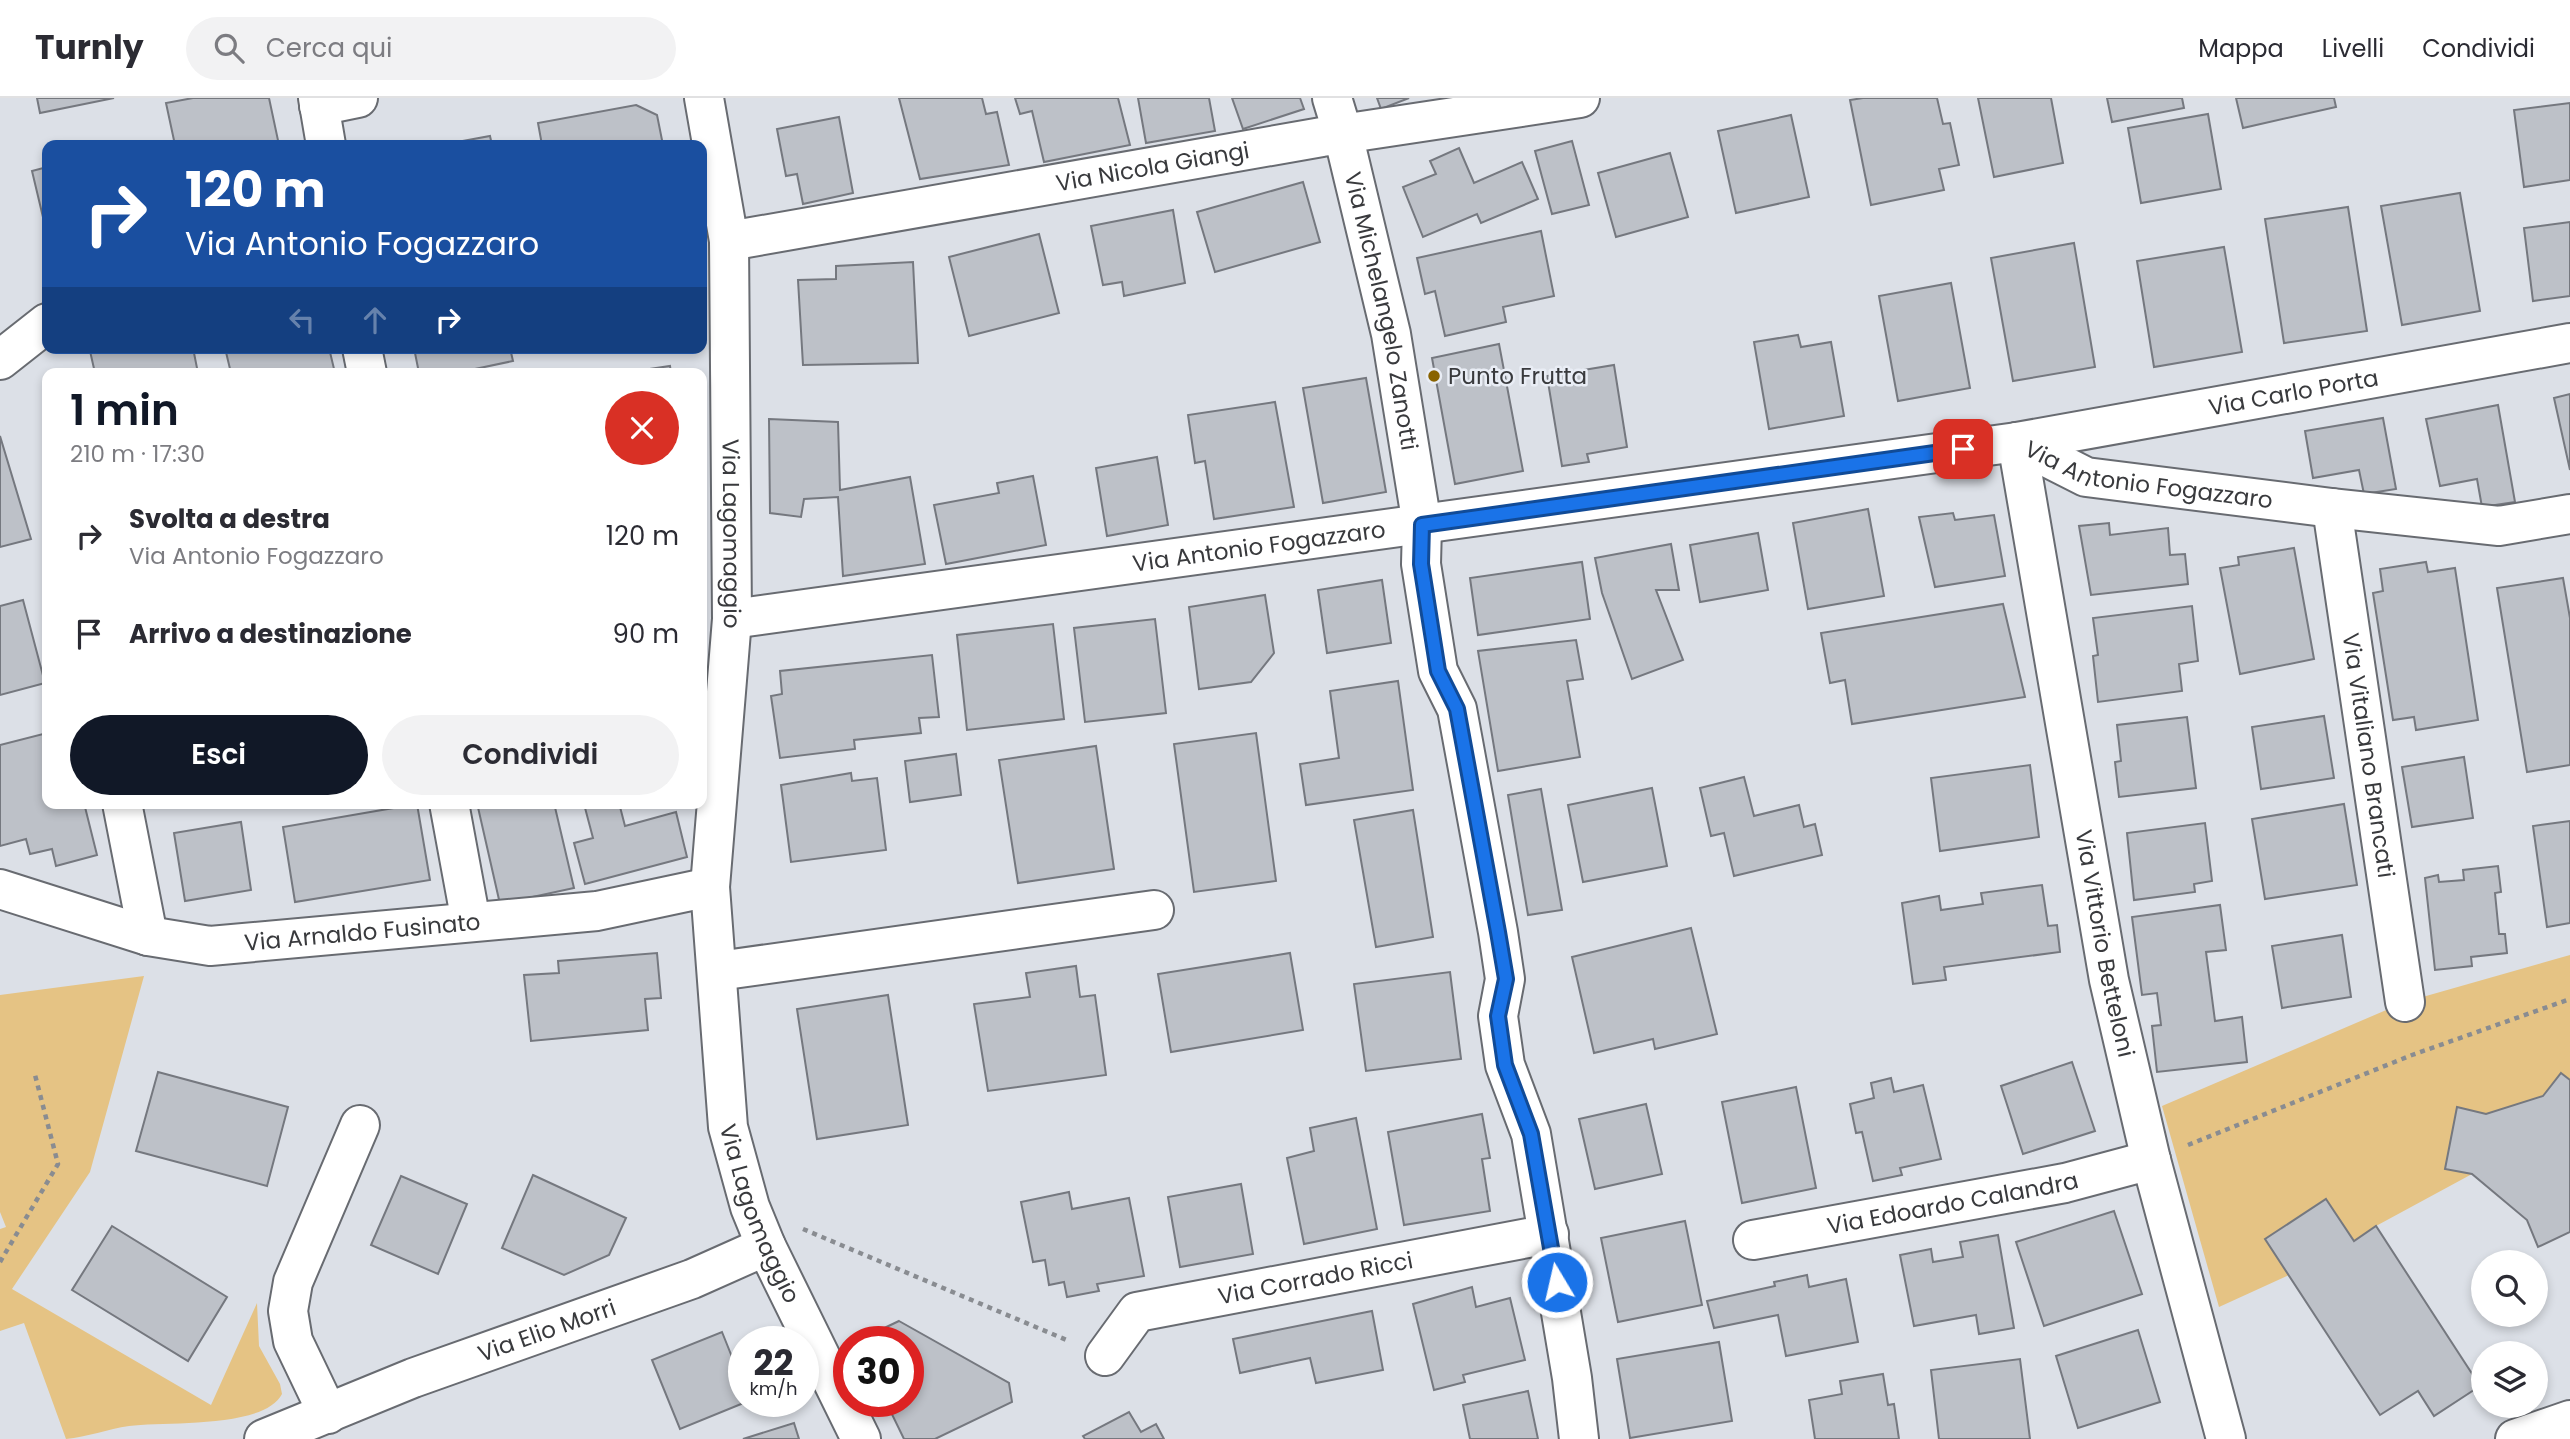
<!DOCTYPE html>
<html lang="it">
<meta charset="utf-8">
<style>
body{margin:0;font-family:Poppins,sans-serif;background:#f2f2f3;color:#2b2b33;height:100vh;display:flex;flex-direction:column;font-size:26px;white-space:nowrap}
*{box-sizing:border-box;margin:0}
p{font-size:23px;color:#7c7c81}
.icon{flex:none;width:38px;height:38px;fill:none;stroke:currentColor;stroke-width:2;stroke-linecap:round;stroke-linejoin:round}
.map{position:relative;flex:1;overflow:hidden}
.side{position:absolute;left:42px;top:270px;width:665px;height:441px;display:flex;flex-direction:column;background:#fff;border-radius:14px;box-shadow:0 4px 10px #0003}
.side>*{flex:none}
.banner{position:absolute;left:42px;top:42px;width:665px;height:214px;border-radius:14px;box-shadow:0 4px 10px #0003;background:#1a4fa0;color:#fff;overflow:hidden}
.fabs{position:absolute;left:2471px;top:1152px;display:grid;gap:14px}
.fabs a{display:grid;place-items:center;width:77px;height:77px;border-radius:50%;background:#fff;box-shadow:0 4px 10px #0003;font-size:35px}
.speed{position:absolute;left:728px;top:1228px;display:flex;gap:14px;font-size:35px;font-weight:700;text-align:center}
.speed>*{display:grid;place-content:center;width:91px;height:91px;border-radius:50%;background:#fff;box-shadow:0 4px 10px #0003;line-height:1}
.speed small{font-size:18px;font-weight:400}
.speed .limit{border:10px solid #d22;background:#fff;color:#111}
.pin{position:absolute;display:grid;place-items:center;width:60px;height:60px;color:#fff;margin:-30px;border-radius:14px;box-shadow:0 4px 10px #0006}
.me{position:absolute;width:77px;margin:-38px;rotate:351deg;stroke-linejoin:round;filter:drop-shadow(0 0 5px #0008)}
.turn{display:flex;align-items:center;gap:24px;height:147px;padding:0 28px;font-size:32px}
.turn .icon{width:91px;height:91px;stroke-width:2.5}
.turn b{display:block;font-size:49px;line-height:60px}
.lanes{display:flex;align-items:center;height:66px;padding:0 28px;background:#0003;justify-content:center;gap:35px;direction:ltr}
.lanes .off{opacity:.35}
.round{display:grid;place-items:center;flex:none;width:74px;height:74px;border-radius:37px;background:#f2f2f3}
.overview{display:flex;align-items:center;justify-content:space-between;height:119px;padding:0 28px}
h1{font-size:42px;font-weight:600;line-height:52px;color:#111827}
.action{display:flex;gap:14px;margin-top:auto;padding:14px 28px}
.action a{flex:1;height:80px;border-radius:42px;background:#111827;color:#fff;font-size:28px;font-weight:600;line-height:80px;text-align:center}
.action a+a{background:#f2f2f3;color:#2b2b33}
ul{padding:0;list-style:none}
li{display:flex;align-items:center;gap:21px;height:98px;padding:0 28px}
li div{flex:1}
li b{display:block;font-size:26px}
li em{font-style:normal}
header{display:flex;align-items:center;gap:42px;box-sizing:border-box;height:98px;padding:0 35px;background:#fff;border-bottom:2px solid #e1e1e2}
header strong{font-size:33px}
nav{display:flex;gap:38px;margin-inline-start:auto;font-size:24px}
.search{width:490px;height:63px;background:#f2f2f3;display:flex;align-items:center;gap:18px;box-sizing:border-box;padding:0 24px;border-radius:38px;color:#7c7c81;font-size:26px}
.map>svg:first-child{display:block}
</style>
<header>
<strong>Turnly</strong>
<div class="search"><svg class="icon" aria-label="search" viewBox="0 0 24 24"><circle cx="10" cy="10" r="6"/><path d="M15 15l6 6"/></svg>Cerca qui</div>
<nav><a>Mappa</a><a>Livelli</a><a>Condividi</a></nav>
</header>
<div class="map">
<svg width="2570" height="1341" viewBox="0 0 2570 1341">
<rect width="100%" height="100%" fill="#dce0e7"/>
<g fill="#e5c384">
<path d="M2570,857v125l-9,-7 -18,23 -57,18 -29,-7 -12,61 27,6 -96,52 -22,15 -29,-42 -60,40 24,36 -70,32 -57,-201 243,-104z"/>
<path d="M144,878l-54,196 -78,117 199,116 46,-102 2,43 21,38 2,10c-18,35 -117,27 -153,32 -21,3 -42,11 -63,13l-42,-116 -24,8v-102l6,-2 -6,-15v-217z"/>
</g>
<g fill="#bdc1c8" stroke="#75787f" stroke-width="2">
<path d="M37,0h77l-74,15z"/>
<path d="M193,0h76l10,47h-104l-9,-42z"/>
<path d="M899,0h83l4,16 11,-2 12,53 -89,14z"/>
<path d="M1015,0h103l12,47 -86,17 -12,-51 -12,3z"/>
<path d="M1138,0h71l6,33 -69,12z"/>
<path d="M1232,0h68l4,11 -61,20z"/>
<path d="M1377,0h32l-28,11z"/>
<path d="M1863,0h74l6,26 7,-1 9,42 -20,4 5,21 -73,15 -21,-105z"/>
<path d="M1978,0h73l12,65 -69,14z"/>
<path d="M2107,0h75l2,10 -72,14z"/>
<path d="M2236,0h98l2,9 -93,21z"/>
<path d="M2570,5v77l-46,7 -10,-77z"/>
<path d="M636,7l21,10 6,30h-121l-4,-22z"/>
<path d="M2208,16l13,75 -80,14 -13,-75z"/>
<path d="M1791,17l18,82 -73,16 -18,-82z"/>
<path d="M839,19l14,76 -50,11 -6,-30 -11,2 -9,-47z"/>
<path d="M490,38l2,9h-51z"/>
<path d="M1572,43l17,64 -37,9 -17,-63z"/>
<path d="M1459,50l15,35 48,-21 16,37 -57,24 -4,-9 -54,23 -20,-50 33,-13 -6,-13z"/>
<path d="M1670,55l18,64 -72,20 -18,-64z"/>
<path d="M47,69v67l-15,-63z"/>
<path d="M1303,84l17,60 -105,30 -18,-60z"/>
<path d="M2460,95l20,118 -78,14 -21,-119z"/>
<path d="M2348,109l19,124 -83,12 -19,-124z"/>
<path d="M1173,112l12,73 -61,13 -2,-14 -19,3 -12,-59z"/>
<path d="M2570,124v74l-37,5 -9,-73z"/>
<path d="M1541,133l13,65 -51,11 3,15 -61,14 -10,-45 -10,3 -8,-36z"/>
<path d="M1039,136l20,79 -90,23 -20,-79z"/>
<path d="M2074,145l21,124 -82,14 -22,-123z"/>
<path d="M2224,149l18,105 -88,15 -17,-106z"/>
<path d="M913,164l5,101 -115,2 -5,-85 38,-1v-13z"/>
<path d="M1951,185l19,105 -72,13 -19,-105z"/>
<path d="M1798,237l3,12 30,-5 13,74 -75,13 -15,-87z"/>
<path d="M1499,246l24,127 -68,13 -23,-126z"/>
<path d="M101,250h92l5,25h-103l-5,-22z"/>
<path d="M225,250h104l6,25h-104z"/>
<path d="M414,250h96l3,13 -57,12h-37z"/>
<path d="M1614,267l13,82 -40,7 2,8 -27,4 -15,-90z"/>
<path d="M670,268l1,7h-48z"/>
<path d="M1366,280l20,114 -63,11 -20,-115z"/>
<path d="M2570,296v76l-16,-72z"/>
<path d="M1275,304l19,105 -80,12 -9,-58 -10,2 -7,-48z"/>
<path d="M2498,307l17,97 -33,5 -5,-28 -37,7 -14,-67z"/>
<path d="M2383,320l13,71 -32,5 -5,-24 -46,8 -8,-47z"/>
<path d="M769,321l69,3 2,68 70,-13 15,87 -82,12 -5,-79 -34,2 -3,18 -31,-4z"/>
<path d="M0,338l31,103 -31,8z"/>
<path d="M1157,359l11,68 -61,11 -11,-68z"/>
<path d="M1033,378l13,69 -100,19 -12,-59 65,-12 -2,-10z"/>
<path d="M1868,411l16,87 -76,13 -15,-86z"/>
<path d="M1953,415l2,7 39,-5 11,61 -70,11 -16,-70z"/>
<path d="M2109,425l1,12 58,-7 2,27 15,-1 3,30 -97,11 -12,-69z"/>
<path d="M1758,435l10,57 -68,12 -10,-57z"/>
<path d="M1671,446l8,46h-23l27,70 -51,19 -30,-86 -7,-35z"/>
<path d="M2294,450l20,111 -74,15 -20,-106 19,-3 -1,-8z"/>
<path d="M1582,464l8,57 -112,16 -8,-57z"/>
<path d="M2426,464l2,10 27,-4 23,152 -62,10 -2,-13 -21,3 -20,-127 10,-2 -3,-22z"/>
<path d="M2563,480l7,40v147l-43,7 -30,-184z"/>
<path d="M1382,482l9,63 -64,10 -9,-63z"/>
<path d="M1265,497l9,58 -23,29 -52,7 -10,-82z"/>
<path d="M23,502l22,83 -45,12v-89z"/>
<path d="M2003,506l22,93 -173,27 -7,-44 -15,3 -9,-50z"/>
<path d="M2192,508l6,55 -19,3 3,27 -84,11 -5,-46 5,-1 -5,-37z"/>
<path d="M1155,521l11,94 -81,9 -11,-94z"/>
<path d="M1053,526l11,95 -97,11 -10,-95z"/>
<path d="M1576,542l7,39 -16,2 13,76 -82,14 -20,-120z"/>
<path d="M932,557l7,62 -20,1 2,15 -67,7 1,9 -75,9 -9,-62 11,-2 -2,-23z"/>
<path d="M1398,583l15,109 -107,15 -6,-41 39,-6 -9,-67z"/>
<path d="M2324,618l10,62 -73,11 -9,-62z"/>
<path d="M2187,619l9,71 -77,9 -4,-35 6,-1 -4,-36z"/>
<path d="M47,635v70h37l13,52 -41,11 -4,-17 -22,5 -4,-15 -26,7v-101z"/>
<path d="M1256,635l20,148 -82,11 -20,-148z"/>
<path d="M1096,648l18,123 -96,14 -19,-123z"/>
<path d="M956,656l5,41 -51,7 -5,-41z"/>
<path d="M2464,659l9,61 -61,9 -10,-60z"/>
<path d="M2030,667l9,72 -99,14 -9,-73z"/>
<path d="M851,675l1,8 25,-3 9,72 -95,12 -10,-77z"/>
<path d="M1744,679l10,39 45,-11 5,22 11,-3 7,31 -88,21 -10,-43 -13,3 -11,-48z"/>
<path d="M1652,690l15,78 -84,16 -15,-77z"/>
<path d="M1541,691l21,121 -34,5 -20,-120z"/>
<path d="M255,705h24l-23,4z"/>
<path d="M477,705h77l20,85 -74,16z"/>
<path d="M619,705l6,23 51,-14 11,45 -102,27 -11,-41 19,-5 -9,-34z"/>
<path d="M417,706l13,76 -135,22 -12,-75z"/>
<path d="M2344,706l13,81 -92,14 -13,-80z"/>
<path d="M1413,712l20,127 -57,10 -22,-127z"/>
<path d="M2570,723v102l-23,4 -14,-101z"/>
<path d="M241,724l10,68 -66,11 -11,-68z"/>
<path d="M2205,725l7,58 -18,3 1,8 -61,8 -7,-67z"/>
<path d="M2498,768l3,26 -6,1 4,41h6l2,19 -36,4 1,9 -37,4 -10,-92 13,-3 1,7 25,-2 -1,-10z"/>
<path d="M2042,787l6,41 9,-1 3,27 -116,15 2,13 -33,4 -11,-81 37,-7 2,14 42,-6 -2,-11z"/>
<path d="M2220,807l6,45 -20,2 9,69 27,-4 5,45 -90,10 -5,-46 9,-1 -4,-32 -15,2 -10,-78z"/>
<path d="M1691,830l26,106 -62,15 -2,-10 -59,14 -22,-96z"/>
<path d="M2342,837l9,62 -69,11 -10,-62z"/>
<path d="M657,855l4,45 -16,1 3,31 -117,11 -7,-66 35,-2 -1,-12z"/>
<path d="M1290,855l13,77 -132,22 -13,-78z"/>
<path d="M1076,868l4,31 15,-2 11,80 -118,16 -14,-87 56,-7 -4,-24z"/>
<path d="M1450,874l11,87 -95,12 -12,-87z"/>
<path d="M888,897l20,130 -91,14 -20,-130z"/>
<path d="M2072,964l23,69 -72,23 -22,-68z"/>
<path d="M158,974l130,35 -21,79 -131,-35z"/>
<path d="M2561,975l9,7v152l-32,15 -11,-27 -55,-46 -27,-5 12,-62 29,7 57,-18z"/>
<path d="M1891,980l3,14 29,-7 18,74 -41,9 2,7 -29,6 -11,-49 -6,1 -6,-29 24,-6 -3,-15z"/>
<path d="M1796,989l20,101 -74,15 -20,-101z"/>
<path d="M1646,1006l16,70 -67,15 -16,-70z"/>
<path d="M1482,1016l8,44 -8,1 8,52 -86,14 -16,-93z"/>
<path d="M1356,1020l21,111 -73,15 -17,-86 27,-7 -4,-23z"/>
<path d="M533,1077l93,43 -17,37 -45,20 -62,-27z"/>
<path d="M401,1078l66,28 -29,70 -67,-29z"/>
<path d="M1241,1086l12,70 -73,13 -12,-70z"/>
<path d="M1069,1094l3,17 57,-11 15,78 -47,8 2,7 -32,6 -3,-15 -15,3 -4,-25 -12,2 -12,-60z"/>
<path d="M2326,1101l28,42 22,-15 104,160 -46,30 -16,-25 -38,24 -115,-176z"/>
<path d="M2114,1113l28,83 -98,32 -28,-84z"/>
<path d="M1685,1123l17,84 -84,17 -17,-84z"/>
<path d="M112,1128l115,71 -39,64 -116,-71z"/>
<path d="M1998,1137l16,93 -35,6 -3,-19 -62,11 -14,-71 31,-6 2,13 30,-5 -3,-15z"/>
<path d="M1807,1177l2,12 37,-8 12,63 -72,14 -8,-41 -64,13 -7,-27 68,-15 -1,-4z"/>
<path d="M1472,1189l4,20 34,-9 15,62 -62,15 2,7 -31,8 -21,-86z"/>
<path d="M1372,1213l11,59 -67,13 -6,-25 -70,15 -7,-34z"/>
<path d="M899,1223l110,62 3,19 -77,37h-31l-18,-37h22v-60l-51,-1z"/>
<path d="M2138,1232l22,72 -82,26 -22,-72z"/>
<path d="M722,1234l22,55v15h2l-66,27 -28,-69z"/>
<path d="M1719,1244l13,79 -102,17 -13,-79z"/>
<path d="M2020,1261l10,80h-91l-8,-69z"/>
<path d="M1883,1276l5,31 6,-1 5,35h-84l-6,-39 33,-6 -2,-13z"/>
<path d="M1528,1293l10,48h-68l-7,-34z"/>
<path d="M1129,1314l12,20 15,-8 8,15h-79l-2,-3z"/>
<path d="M794,1325l5,16h-56z"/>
</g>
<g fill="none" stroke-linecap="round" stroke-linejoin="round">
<g stroke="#686b71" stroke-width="42">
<g id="street">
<path d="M318,0l8,47"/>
<path id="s1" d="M704,0l25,143 3,378 -22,268 18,240 22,80 16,39 95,193"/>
<path id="s2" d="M1332,0l11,36 48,200 31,191 -1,39 17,107 19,38 41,223 7,47 -7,37 7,49 26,69 41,244 7,61"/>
<path d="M319,8l39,-8"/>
<path id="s3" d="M729,143l593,-104 258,-39"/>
<path d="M362,250l5,25"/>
<path d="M0,262l47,-37"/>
<path id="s4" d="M2017,344l92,538 42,180 75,279"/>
<path id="s5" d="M2017,344l69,35 246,31 167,18 71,-12"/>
<path id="s6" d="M2332,410l73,494"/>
<path id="s7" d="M732,521l1285,-177 553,-99"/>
<path d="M122,705l26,133"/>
<path d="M449,705l22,119"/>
<path id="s8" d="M0,791l148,47 62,10 387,-35 113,-24"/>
<path d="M718,873l436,-61"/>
<path id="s9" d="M1753,1142l312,-57 86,-23"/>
<path id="s10" d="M1105,1258l32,-44 412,-78"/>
<path d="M328,1316l-35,-73 -5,-30 5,-29 67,-157"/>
<path id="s11" d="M264,1341l149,-61 279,-99 74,-33"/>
<path d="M2515,1341l55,-19"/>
</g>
</g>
<g stroke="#898c91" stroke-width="4.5" stroke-dasharray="5 5" stroke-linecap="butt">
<path d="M2188,1047l224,-90 158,-56"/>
<path d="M803,1131l266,112"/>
<path d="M0,1164l58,-98 -24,-93"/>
</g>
<use href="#street" stroke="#fff" stroke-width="38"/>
</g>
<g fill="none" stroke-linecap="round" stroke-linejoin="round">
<g stroke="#114b97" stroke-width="18">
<path id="route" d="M1557,1184l-26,-148 -26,-69 -7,-49 8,-37 -8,-47 -41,-223 -19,-38 -17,-107 1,-39 541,-76"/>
</g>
<use href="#route" stroke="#1a73e8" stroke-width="12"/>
</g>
<circle fill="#896300" stroke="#e9edf5" stroke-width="2.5" cx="1434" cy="278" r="7"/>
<g text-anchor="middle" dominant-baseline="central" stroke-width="5" stroke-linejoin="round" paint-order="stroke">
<g font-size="23" fill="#393a3d" stroke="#e9edf5">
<text stroke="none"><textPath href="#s3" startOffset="430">Via Nicola Giangi</textPath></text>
<text stroke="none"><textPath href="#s2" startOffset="219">Via Michelangelo Zanotti</textPath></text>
<text stroke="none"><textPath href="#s7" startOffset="1578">Via Carlo Porta</textPath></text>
<text stroke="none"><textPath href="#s5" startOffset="138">Via Antonio Fogazzaro</textPath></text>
<text stroke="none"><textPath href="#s1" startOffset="438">Via Lagomaggio</textPath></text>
<text stroke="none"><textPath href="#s7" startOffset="532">Via Antonio Fogazzaro</textPath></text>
<text stroke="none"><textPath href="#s6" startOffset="250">Via Vitaliano Brancati</textPath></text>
<text stroke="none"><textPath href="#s8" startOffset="371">Via Arnaldo Fusinato</textPath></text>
<text stroke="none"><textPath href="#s4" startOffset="509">Via Vittorio Betteloni</textPath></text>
<text stroke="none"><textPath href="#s9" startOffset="203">Via Edoardo Calandra</textPath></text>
<text stroke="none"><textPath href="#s1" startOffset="1125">Via Lagomaggio</textPath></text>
<text stroke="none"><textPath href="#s10" startOffset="236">Via Corrado Ricci</textPath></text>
<text stroke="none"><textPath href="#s11" startOffset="303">Via Elio Morri</textPath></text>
</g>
<g font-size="23" fill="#393a3d" stroke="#e9edf5" text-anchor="start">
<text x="1448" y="278">Punto Frutta</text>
</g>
</g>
</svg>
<div class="fabs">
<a><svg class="icon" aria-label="search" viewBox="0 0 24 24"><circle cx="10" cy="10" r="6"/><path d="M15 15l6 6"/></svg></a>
<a><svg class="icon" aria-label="layers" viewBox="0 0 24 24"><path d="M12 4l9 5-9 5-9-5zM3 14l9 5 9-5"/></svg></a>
</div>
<div class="speed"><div>22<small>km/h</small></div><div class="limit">30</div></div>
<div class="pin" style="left:1963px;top:351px;background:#d93025"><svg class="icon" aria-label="arrive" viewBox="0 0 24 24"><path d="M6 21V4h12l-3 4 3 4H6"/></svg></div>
<svg class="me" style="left:1557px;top:1184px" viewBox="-20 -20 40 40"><circle r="17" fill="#1a73e8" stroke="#fff" stroke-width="3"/><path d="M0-11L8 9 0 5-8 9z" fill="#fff"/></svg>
<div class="banner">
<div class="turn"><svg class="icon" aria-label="right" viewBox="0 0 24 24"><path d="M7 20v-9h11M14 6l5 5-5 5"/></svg><div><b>120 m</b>Via Antonio Fogazzaro</div></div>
<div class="lanes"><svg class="icon off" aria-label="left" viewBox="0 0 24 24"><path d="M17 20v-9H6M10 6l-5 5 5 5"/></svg><svg class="icon off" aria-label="ahead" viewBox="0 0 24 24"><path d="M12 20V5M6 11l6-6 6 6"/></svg><svg class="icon" aria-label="right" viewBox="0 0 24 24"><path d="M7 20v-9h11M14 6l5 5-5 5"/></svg></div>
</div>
<section class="side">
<div class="overview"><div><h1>1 min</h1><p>210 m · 17:30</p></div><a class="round" style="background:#d93025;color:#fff"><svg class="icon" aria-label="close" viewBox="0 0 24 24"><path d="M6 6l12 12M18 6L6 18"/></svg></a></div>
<ul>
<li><svg class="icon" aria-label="right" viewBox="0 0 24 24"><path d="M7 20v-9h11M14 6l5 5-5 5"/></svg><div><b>Svolta a destra</b><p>Via Antonio Fogazzaro</p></div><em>120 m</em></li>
<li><svg class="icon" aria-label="arrive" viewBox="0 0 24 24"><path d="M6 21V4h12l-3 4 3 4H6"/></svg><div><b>Arrivo a destinazione</b></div><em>90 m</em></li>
</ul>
<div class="action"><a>Esci</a><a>Condividi</a></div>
</section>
</div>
